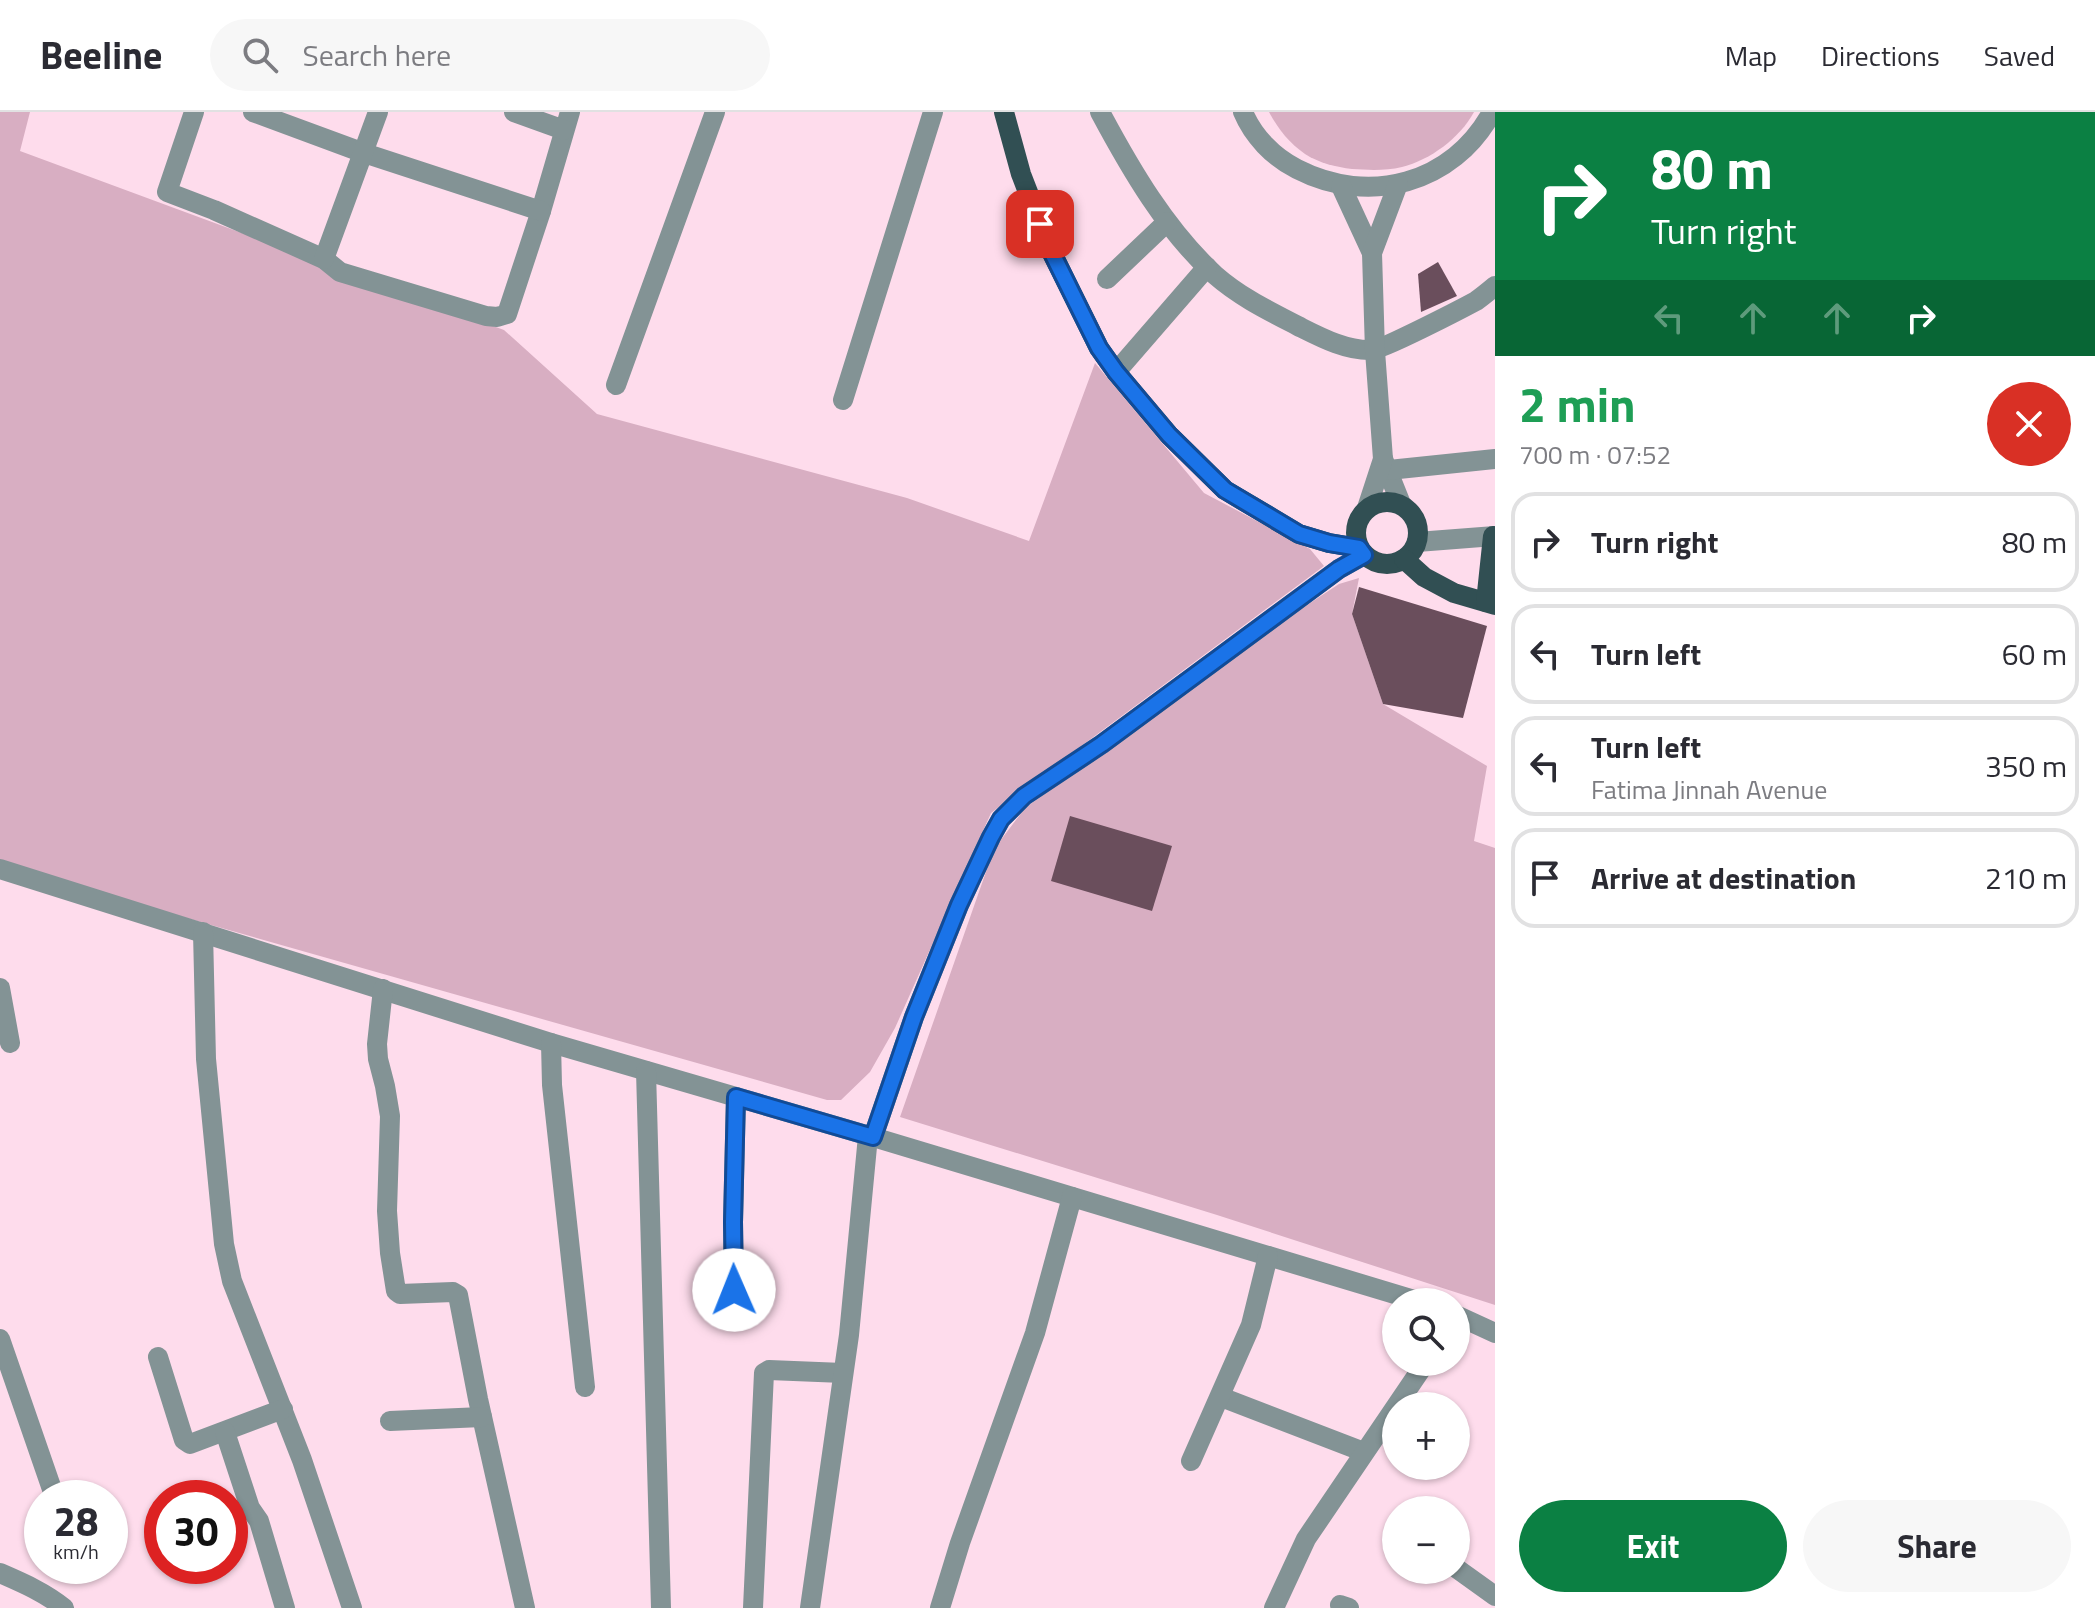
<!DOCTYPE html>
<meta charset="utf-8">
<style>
body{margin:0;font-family:"Titillium Web",sans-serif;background:#f7f7f7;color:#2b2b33;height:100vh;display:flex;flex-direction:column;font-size:30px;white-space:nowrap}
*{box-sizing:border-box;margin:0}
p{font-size:26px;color:#7c7c81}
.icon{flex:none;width:44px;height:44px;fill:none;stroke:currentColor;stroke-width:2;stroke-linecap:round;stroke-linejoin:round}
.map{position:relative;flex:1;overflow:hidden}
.side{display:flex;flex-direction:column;background:#fff;width:600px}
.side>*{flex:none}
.guide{background:#0b8043;color:#fff;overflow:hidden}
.tools{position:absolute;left:1382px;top:1176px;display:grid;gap:16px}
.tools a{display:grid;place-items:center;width:88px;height:88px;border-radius:50%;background:#fff;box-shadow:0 2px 6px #0004;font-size:40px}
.speed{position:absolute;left:24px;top:1368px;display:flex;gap:16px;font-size:40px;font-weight:700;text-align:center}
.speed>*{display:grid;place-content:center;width:104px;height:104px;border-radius:50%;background:#fff;box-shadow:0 2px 6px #0004;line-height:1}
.speed small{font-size:20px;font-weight:400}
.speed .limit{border:12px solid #d22;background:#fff;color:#111}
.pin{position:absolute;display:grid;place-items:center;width:68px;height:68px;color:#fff;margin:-34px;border-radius:16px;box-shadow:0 4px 12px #0006}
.me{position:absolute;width:88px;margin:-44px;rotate:359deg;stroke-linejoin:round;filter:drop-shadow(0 0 6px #0008)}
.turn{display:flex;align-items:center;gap:28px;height:168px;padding:0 24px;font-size:36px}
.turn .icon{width:104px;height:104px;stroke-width:2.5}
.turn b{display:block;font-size:56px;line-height:68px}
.lanes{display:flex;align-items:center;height:76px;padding:0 24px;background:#0003;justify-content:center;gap:40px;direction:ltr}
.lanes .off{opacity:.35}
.round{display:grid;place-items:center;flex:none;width:84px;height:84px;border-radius:42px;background:#f7f7f7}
.headline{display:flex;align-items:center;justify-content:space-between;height:136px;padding:0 24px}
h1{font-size:48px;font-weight:700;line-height:60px;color:#1e9e55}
.action{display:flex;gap:16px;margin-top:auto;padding:16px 24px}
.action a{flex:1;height:92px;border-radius:48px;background:#0b8043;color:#fff;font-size:32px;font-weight:700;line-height:92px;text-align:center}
.action a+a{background:#f7f7f7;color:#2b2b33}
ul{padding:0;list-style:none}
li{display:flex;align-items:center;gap:24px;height:100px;margin:0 16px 12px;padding:0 8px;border:4px solid #e1e1e2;border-radius:24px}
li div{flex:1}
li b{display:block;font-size:30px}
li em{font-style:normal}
header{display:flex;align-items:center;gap:48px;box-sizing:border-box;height:112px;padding:0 40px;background:#fff;border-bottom:2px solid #e1e1e2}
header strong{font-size:38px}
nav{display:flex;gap:44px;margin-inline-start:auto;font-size:28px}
.search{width:560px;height:72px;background:#f7f7f7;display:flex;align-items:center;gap:20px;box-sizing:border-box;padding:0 28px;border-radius:44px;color:#7c7c81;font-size:30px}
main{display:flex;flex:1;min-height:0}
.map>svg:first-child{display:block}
</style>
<header>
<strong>Beeline</strong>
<div class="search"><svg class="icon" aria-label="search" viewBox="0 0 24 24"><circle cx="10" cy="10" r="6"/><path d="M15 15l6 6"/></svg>Search here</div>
<nav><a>Map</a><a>Directions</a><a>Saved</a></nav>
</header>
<main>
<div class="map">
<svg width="1495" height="1496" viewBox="0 0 1495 1496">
<rect width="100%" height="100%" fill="#fedcec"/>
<g fill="#d8aec2">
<path d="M0,0h30l-10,39 484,179 93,84 310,84 122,43 66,-178 109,130 106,56 14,17 -333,247 -96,215 -25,44 -29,28h-14l-637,-181 -190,-56z"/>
<path d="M1269,0h205c-14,26 -44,48 -72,55 -17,4 -34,3 -50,2 -16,-2 -33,-6 -47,-15 -16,-11 -27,-25 -36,-42z"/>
<path d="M1359,466l-7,36 31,90 104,62 -13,75 21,7v457l-278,-90 -317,-98 94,-268 31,-41 229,-168 85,-56z"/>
</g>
<g fill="#6a4e5c">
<path d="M1438,150l19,34 -36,16 -3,-38z"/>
<path d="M1359,475l128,39 -24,92 -80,-14 -31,-90z"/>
<path d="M1070,704l102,30 -20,65 -101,-30z"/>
</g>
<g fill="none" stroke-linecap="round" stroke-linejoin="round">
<g stroke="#839395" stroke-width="20">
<path d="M194,0l-27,80 47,18 110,49 16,13 146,44 11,1 10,-3 34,-103 29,-99"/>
<path d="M253,0l111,41 177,58"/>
<path d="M514,0l50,18"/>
<path d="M1100,0c31,58 66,118 115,163 25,22 54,36 83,51 22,11 48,25 74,24 10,0 91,-42 104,-49 7,-5 13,-10 19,-15"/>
<path d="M1243,0c10,24 30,45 54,57 72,37 156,15 195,-57"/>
<path d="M1341,74l31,67"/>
<path d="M324,147l54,-147"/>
<path d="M1107,167l60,-57"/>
<path d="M1116,260l91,-105"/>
<path d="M616,273l99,-273"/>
<path d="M843,288l90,-288"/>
<path d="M1383,347l18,45"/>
<path d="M1389,358l106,-11"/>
<path d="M1367,396l16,-49 -8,-108 -3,-98 26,-69"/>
<path d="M1417,430l78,-6"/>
<path d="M0,757l551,174 322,94 548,165"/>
<path d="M203,820l3,127 18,185 8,37 70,179 50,148"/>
<path d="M0,876l10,55"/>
<path d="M383,877l-6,55 1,15 7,27 5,30 -3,95 3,42 6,38 4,3 53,-2 5,3 20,104 47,209"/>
<path d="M551,931l1,42 33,302"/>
<path d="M646,959l15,537"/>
<path d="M873,1025l41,-120 45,-112 32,-68 10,-18 23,-23 78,-52 237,-175 25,-14"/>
<path d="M734,1178l-1,-68 3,-125"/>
<path d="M1456,1203l39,18"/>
<path d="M0,1227l55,159"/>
<path d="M158,1245l26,83 6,4 93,-35"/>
<path d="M1221,1285l143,55"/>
<path d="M390,1309l92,-4"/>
<path d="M225,1320l25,76 9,13 26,87"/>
<path d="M1191,1349l60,-136 17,-69"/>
<path d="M75,1454l1,3"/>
<path d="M1456,1456l39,28"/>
<path d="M0,1461c23,10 44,19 64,35"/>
<path d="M1340,1493l9,3"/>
<path d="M753,1496l11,-235 5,-3 74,3"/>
<path d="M810,1496l39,-273 19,-199"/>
<path d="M940,1496l20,-65 75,-210 37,-136"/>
<path d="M1274,1496l32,-69 120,-177"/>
</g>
<g stroke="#314f53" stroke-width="20">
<path d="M1004,0l17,62 29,75 49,99 17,24 53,63 56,55 74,44 30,9 30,5"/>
<circle cx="1387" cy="421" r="31"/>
<path d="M1404,447l20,18 30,16 41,12"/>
<path d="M1486,490l7,-66"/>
</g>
</g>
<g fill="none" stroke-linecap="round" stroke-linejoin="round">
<g stroke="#114b97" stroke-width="20">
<path id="route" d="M734,1178l-1,-68 3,-125 137,40 41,-120 45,-112 32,-68 10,-18 23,-23 78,-52 237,-175 25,-14 -5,-7 -30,-5 -30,-9 -74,-44 -56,-55 -53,-63 -17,-24 -49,-99 -10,-25"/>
</g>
<use href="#route" stroke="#1a73e8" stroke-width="14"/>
</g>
</svg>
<div class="tools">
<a><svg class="icon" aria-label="search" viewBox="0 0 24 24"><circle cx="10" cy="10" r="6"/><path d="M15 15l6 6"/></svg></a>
<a>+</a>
<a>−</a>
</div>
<div class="speed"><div>28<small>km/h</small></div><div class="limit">30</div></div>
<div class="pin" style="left:1040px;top:112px;background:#d93025"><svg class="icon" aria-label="arrive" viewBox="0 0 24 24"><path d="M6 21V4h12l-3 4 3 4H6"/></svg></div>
<svg class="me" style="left:734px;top:1178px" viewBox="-20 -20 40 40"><circle r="19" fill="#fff"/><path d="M0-13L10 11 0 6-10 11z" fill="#1a73e8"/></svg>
</div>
<section class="side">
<div class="guide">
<div class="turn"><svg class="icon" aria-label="right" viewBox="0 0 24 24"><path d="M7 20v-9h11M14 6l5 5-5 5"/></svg><div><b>80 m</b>Turn right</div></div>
<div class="lanes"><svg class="icon off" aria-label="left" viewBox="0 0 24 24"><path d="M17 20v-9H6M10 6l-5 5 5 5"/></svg><svg class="icon off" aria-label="ahead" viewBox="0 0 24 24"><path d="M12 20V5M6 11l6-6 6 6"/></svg><svg class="icon off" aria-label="ahead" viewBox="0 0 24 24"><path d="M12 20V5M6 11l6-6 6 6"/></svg><svg class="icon" aria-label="right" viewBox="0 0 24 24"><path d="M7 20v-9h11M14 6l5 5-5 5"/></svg></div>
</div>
<div class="headline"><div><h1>2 min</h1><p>700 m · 07:52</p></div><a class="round" style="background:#d93025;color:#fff"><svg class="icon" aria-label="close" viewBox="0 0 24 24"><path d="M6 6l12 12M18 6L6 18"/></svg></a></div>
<ul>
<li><svg class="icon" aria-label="right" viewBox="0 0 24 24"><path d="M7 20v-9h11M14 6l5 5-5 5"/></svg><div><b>Turn right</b></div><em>80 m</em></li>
<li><svg class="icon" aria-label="left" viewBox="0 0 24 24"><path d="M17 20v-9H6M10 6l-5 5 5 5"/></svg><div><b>Turn left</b></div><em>60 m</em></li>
<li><svg class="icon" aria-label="left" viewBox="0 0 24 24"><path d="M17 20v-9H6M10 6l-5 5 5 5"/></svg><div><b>Turn left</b><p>Fatima Jinnah Avenue</p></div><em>350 m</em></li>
<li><svg class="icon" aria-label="arrive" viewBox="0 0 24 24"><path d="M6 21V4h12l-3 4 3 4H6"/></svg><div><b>Arrive at destination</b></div><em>210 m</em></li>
</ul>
<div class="action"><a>Exit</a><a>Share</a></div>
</section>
</main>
